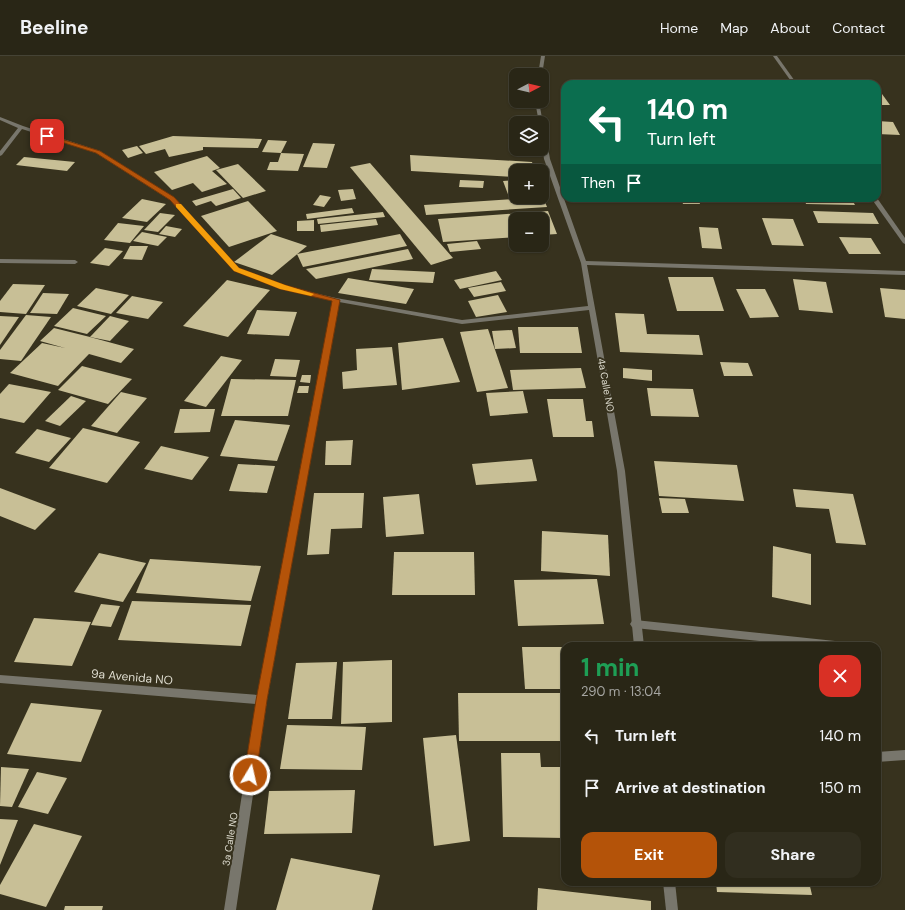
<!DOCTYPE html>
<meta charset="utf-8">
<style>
body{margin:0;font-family:"DM Sans",sans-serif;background:#312e1f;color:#f1f3f6;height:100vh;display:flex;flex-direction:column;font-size:15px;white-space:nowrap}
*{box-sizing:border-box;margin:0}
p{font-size:13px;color:#a5a5a1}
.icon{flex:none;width:22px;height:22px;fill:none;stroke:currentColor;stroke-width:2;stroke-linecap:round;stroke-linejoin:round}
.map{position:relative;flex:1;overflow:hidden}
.drawer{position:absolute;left:561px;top:586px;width:320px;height:244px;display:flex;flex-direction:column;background:#292616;border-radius:12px;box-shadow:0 1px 3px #0004,0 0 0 1px #454335}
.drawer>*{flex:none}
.banner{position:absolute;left:561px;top:24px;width:320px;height:122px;border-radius:12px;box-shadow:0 1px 3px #0004,0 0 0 1px #454335;background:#0b6e4f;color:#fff;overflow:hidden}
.needle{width:26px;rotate:83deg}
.fabs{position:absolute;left:509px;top:12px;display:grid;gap:8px}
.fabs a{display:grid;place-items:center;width:40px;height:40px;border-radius:8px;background:#292616;box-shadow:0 1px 3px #0004,0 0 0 1px #454335;font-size:20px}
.pin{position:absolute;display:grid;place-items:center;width:34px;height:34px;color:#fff;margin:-17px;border-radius:8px;box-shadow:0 2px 6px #0006}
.me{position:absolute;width:44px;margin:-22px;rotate:9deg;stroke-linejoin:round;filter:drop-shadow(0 0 3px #0008)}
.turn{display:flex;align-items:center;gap:14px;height:84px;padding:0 20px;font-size:18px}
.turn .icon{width:52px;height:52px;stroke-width:2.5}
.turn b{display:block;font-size:28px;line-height:34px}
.then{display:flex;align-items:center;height:38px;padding:0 20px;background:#0003;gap:8px;font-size:15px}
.round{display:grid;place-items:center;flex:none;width:42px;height:42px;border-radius:12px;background:#312e1f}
.head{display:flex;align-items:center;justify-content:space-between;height:68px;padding:0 20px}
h1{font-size:24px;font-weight:700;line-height:30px;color:#1e9e55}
.primary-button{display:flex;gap:8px;margin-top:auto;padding:8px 20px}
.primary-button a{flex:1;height:46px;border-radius:12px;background:#b45309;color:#fff;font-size:16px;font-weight:700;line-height:46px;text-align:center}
.primary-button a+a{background:#312e1f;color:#f1f3f6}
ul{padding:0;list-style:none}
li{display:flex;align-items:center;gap:12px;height:52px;padding:0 20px}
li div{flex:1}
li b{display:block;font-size:15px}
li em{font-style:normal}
header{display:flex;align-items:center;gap:24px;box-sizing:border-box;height:56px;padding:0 20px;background:#292616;border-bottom:1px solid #454335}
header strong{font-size:19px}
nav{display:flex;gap:22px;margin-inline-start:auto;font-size:14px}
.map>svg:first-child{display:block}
</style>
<header>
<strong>Beeline</strong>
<nav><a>Home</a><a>Map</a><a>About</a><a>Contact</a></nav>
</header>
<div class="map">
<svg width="905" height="854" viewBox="0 0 905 854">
<rect width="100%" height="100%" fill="#37321e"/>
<g fill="#c8bf96">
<path d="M877,38h5l8,11h-12z"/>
<path d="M877,65l16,1 7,13 -23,-1z"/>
<path d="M173,80l89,3 -4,9 -55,-1v3l-34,7 -4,-8 -19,5 -7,-8z"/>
<path d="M268,84l19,1 -6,12 -19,-1z"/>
<path d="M313,87l22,1 -8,24 -24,-1z"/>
<path d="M137,90l6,7 -15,5 -6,-8z"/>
<path d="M281,97l23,1 -6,17 -31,-1 3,-8h8z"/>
<path d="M410,99l122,7 3,9h-19v6l-105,-6z"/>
<path d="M207,100l13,12 -8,3 15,13 -25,8 -9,-9 -21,7 -18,-18z"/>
<path d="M24,101l51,5 -8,9 -51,-6z"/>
<path d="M370,107l83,95 -22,7 -81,-98z"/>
<path d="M238,108l28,27 -23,7 -27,-28z"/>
<path d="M460,124l24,1 -1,7 -24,-1z"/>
<path d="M516,124v16l-7,1 -6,-16z"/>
<path d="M233,133l8,9 -25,8 -5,-5 -15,5 -4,-5z"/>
<path d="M353,133l3,10 -15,2 -3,-11z"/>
<path d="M320,139l11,2 -7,10 -11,-2z"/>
<path d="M543,141l4,10 -121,8 -2,-10z"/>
<path d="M681,142h17l2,6h-17z"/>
<path d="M804,142h47l4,7 -49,-1z"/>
<path d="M142,143l24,5 -19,18 -25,-4z"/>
<path d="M248,145l29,30 -48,16 -28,-31z"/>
<path d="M352,152l2,5 -47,6 -1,-5z"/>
<path d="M548,155l9,23 -15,1v-16h-26v18l-73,5 -5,-23z"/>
<path d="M813,155l60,2 6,11 -61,-1z"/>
<path d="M383,156l2,5 -67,7 -1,-5z"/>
<path d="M160,157l15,2 -17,17 -14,-2z"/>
<path d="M762,162l31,1 11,27 -32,-1z"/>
<path d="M376,163l2,6 -57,7 -1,-7z"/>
<path d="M314,164v11h-17v-10z"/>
<path d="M118,167l26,3 -14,17 -26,-3z"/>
<path d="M166,170l16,3 -7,8 -16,-3z"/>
<path d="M699,171l19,1 4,21 -20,-1z"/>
<path d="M142,176l25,5 -9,9 -25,-5z"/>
<path d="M271,178l36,12 -35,29 -38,-13z"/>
<path d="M400,178l7,12 -104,21 -6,-13z"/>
<path d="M839,181l32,1 10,16h-32z"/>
<path d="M477,185l4,8 -31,3 -3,-8z"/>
<path d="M130,190h18l-6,14 -19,-1z"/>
<path d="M105,192l18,3 -14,15 -19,-3z"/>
<path d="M408,193l5,10 -97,20 -10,-10z"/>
<path d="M372,213l63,3 -2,11 -64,-3z"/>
<path d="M496,215l6,9 -42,9 -6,-9z"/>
<path d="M668,221h45l11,34h-47z"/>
<path d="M348,222l66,11 -8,15 -68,-11z"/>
<path d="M793,223l33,3 7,31 -34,-3z"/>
<path d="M227,224l43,10 -42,47 -45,-11z"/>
<path d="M501,226l5,9 -32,6 -6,-9z"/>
<path d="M13,228l32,1 -19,29 -26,-2v-11z"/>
<path d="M96,232l33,7 -18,19 -34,-8z"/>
<path d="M880,232l25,2v29l-20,-2z"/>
<path d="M736,233h29l14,28 -29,1z"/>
<path d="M43,237l26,1 -12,20 -27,-1z"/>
<path d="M498,239l9,17 -31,5 -8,-16z"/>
<path d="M132,240l31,6 -15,17 -32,-6z"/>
<path d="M73,252l33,8 -19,18 -33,-8z"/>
<path d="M257,254l40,2 -8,24 -42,-2z"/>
<path d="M615,257l29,1 3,20 52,1 4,20 -83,-3z"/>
<path d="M26,259l25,2 -30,44 -21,-2v-9z"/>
<path d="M0,260l19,1 -19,28z"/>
<path d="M110,260l19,5 -19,20 -20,-4z"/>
<path d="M518,271h60l4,26h-62z"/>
<path d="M54,272l36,9 44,12 -13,14 -32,-9 -31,32 -48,-13 32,-30 23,5 -25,-7z"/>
<path d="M488,273l20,59 -31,4 -17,-60z"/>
<path d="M512,274l4,18 -21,1 -3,-18z"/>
<path d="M443,282l17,44 -58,8 -4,-47z"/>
<path d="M392,291l5,38 -54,4 -1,-17 15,-2 -1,-21z"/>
<path d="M221,300l21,4 -36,47 -22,-6z"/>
<path d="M275,303l25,1 -4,17 -26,-1z"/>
<path d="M720,306l28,1 5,13h-29z"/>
<path d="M82,310l50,13 -24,25 -50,-14z"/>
<path d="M581,312l5,20 -73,2 -3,-20z"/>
<path d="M623,312l29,2v11l-29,-3z"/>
<path d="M302,319h9l-1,8 -10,-1z"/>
<path d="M231,323l65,1 -8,36h-67z"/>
<path d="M9,328l42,8 -27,31 -24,-5v-24z"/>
<path d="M299,330h10l-1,7h-11z"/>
<path d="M647,332l46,1 6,28 -48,-1z"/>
<path d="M523,335l5,22 -38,3 -4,-23z"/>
<path d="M121,336l26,6 -30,35 -26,-7z"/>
<path d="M71,340l15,5 -26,25 -15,-5z"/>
<path d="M547,343h36l3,22h6l2,16h-41z"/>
<path d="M180,353h35l-5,23 -36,1z"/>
<path d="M235,364l55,5 -13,36 -57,-5z"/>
<path d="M83,372l57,14 -33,41 -58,-15z"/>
<path d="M37,373l34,9 -22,24 -34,-9z"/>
<path d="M353,384l-2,25h-26l1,-24z"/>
<path d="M161,390l48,11 -17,23 -48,-11z"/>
<path d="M532,403l5,22 -61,4 -4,-21z"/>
<path d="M654,405l83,4 7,36 -85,-5z"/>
<path d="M238,408l37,2 -8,27 -38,-2z"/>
<path d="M0,432l56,21 -21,21 -35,-14z"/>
<path d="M793,433l60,5 13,51 -30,-2 -7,-34 -33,-2z"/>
<path d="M314,437h50l-2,35 -31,1 -2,25 -22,1z"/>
<path d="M419,438l5,40 -38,3 -3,-40z"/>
<path d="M659,442l26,1 4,14h-27z"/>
<path d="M542,475l66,4 2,41 -69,-5z"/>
<path d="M773,490l38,8v51l-39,-8z"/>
<path d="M394,496h80l1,43h-83z"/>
<path d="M99,497l47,10 -23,39 -49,-10z"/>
<path d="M150,503l111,7 -10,35 -115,-8z"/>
<path d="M597,523l7,45 -86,2 -4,-46z"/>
<path d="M132,545l119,4 -10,41 -123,-6z"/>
<path d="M101,548l19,2 -9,21 -20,-2z"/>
<path d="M34,562l57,4 -19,44 -58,-4z"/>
<path d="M522,591h43v42h-40z"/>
<path d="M392,604v62l-51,2 2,-62z"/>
<path d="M337,606l-5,57h-44l8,-56z"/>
<path d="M458,637h107v48h-106z"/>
<path d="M31,647l71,7 -21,52 -74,-8z"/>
<path d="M287,669l79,2 -4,43 -82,-1z"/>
<path d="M456,679l14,106 -36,5 -11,-108z"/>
<path d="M501,697h39l1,14h24v71l-62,-1z"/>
<path d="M1,711l28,2 -17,38 -12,-1z"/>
<path d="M37,716l30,6 -19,36 -30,-7z"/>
<path d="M355,734l-3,43 -88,1 5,-43z"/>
<path d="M0,763l18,1 -18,45z"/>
<path d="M34,768l48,12 -36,71 -46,-13v-9z"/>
<path d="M291,802l89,17 -8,35h-96z"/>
<path d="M716,826h93l3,13 -95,-3z"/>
<path d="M538,832l113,13v9h-114z"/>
<path d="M65,850h38l-1,4h-38z"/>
</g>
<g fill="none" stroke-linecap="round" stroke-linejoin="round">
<path fill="#78766c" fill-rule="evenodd" d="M635,564l200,21 3,1 2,3 -33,1 -172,-18 -3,-1 -2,-3 2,-3z"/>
<g fill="#78766c" fill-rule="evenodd">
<path d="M541,0h4l-3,19h-4z"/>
<path d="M773,0h4l20,28h-4z"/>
<path d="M535,45h4l4,23 -4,-1z"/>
<path d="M0,61l23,9 77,25 74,47 65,71 45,17 52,12 126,22 126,-14 -7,-43 -37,-104 -2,-14v-17l3,2 5,29 36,102 319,10v4l-318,-10 38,206 19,175h-10l-17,-175 -28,-161 -127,14 -123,-22 -72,398 -31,210h-12l32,-206 -256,-21v-8l258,20 75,-394 -53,-13 -45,-17 -65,-71 -74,-47 -74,-24 -20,26 -2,1v-5l18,-23 -18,-8z"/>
<path d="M871,142h6l28,40v6l-2,-1z"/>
<path d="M0,203l75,1 3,2 -3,2 -75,-1z"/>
<path d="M905,694v10l-28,2v-10z"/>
<path d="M663,826h12l3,28h-12z"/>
</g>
</g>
<path fill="#b45309" stroke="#753606" d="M45,78l55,17 74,46 65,71 46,17 55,15 -73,400 -11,75 -1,4 -5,2 -4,-2 -2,-4 12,-75 76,-399 -52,-12 -46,-18 -64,-71 -74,-47 -51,-16z"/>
<path fill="#f59e0b" d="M176,148h5l58,64 46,17 29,9 -3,2 -31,-7 -46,-18 -58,-64z"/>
<g text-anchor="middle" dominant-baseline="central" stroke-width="4" stroke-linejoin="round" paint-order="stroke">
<g font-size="10" fill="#dfddd0" stroke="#37321e">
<text transform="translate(606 329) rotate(80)">4a Calle NO</text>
<text transform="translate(230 783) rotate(-81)">3a Calle NO</text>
</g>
<g font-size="12" fill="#dfddd0" stroke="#37321e">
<text transform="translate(132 621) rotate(5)">9a Avenida NO</text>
</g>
</g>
</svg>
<div class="fabs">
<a><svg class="needle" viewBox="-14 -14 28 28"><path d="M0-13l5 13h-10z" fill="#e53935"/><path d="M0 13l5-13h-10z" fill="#a5a5a1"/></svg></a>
<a><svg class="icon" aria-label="layers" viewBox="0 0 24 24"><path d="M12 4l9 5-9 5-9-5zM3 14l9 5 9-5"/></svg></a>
<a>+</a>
<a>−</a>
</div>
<div class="pin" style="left:47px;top:80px;background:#d93025"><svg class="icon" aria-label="arrive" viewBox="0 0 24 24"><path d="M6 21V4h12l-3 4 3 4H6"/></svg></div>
<svg class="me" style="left:250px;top:719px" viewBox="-20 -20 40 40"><circle r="17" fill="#b45309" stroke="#fff" stroke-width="3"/><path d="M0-11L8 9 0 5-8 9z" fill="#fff"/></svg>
<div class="banner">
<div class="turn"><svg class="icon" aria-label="left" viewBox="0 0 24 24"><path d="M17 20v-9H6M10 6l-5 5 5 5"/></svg><div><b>140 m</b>Turn left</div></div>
<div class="then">Then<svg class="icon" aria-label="arrive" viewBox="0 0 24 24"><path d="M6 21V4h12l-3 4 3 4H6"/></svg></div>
</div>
<section class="drawer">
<div class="head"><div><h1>1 min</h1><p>290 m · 13:04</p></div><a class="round" style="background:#d93025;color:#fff"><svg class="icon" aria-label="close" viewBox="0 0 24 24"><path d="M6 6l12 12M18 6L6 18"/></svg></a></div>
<ul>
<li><svg class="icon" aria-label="left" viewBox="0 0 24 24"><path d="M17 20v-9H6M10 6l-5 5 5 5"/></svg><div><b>Turn left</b></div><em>140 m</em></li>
<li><svg class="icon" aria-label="arrive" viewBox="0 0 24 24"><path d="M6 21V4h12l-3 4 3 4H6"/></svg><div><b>Arrive at destination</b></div><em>150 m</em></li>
</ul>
<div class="primary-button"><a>Exit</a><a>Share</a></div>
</section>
</div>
